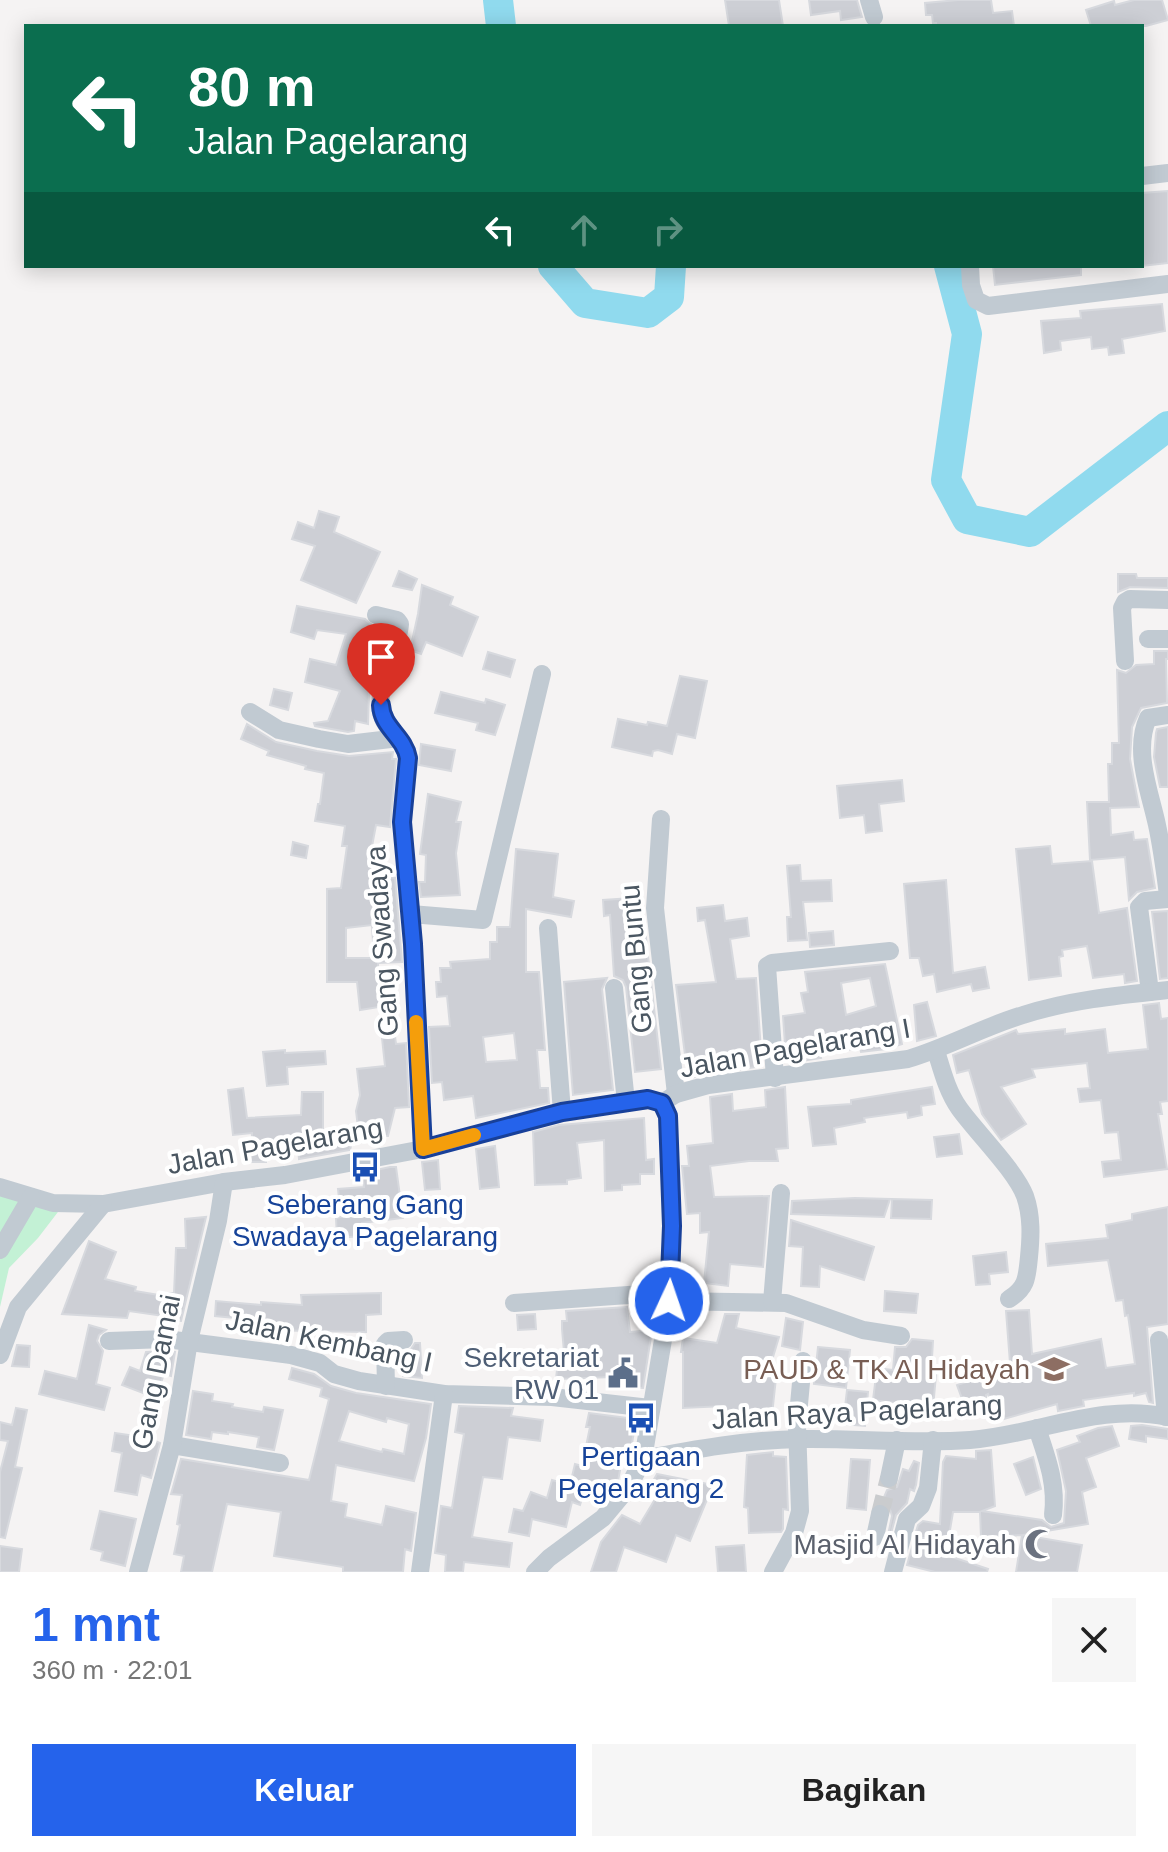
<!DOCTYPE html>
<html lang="id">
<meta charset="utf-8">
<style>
body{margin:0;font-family:Arial,sans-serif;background:#f6f6f6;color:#222;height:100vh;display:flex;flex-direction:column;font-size:30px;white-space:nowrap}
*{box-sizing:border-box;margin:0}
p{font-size:26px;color:#767676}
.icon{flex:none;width:44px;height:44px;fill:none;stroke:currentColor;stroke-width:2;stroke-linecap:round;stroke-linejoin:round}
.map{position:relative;height:1572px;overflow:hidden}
.sheet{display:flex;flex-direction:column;background:#fff;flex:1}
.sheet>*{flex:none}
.top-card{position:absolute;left:24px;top:24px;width:1120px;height:244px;border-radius:0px;box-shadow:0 4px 20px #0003;background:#0b6e4f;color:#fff;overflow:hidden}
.pin{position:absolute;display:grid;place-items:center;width:68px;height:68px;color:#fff;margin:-82px -34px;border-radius:50% 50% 50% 0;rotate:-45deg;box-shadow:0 0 8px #0007}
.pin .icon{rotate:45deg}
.me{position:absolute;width:88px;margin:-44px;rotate:3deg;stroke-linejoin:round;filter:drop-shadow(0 0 6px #0008)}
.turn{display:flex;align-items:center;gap:28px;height:168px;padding:0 32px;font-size:36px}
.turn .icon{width:104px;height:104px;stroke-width:2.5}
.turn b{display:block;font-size:56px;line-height:68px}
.lanes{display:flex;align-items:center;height:76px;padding:0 32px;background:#0003;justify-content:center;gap:40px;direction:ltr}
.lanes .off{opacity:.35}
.round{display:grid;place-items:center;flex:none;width:84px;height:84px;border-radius:0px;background:#f6f6f6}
.summary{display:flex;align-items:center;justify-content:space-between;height:136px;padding:0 32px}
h1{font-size:48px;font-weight:800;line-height:60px;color:#2563eb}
.primary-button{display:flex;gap:16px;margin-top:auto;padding:16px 32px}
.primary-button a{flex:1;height:92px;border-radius:0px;background:#2563eb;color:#fff;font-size:32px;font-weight:800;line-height:92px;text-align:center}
.primary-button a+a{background:#f6f6f6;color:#222}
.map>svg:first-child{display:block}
</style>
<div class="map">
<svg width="1168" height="1572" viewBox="0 0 1168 1572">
<rect width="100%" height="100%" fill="#f5f3f3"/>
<path fill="#c3f1d5" d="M0,1189l61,19 -23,30 -29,30 -9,39z"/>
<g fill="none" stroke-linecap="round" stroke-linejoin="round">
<g stroke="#90daee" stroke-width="30">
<path d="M498,0l3,26"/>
<path d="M553,266l32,37 63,10 21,-16 2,-31"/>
<path d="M949,266l18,68 -21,146 21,39 63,13 138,-106"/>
</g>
</g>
<g fill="#cdcfd5" stroke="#d7d9de" stroke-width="2" fill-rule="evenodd">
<path d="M725,0h54l4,26h-54z"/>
<path d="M809,0h48l5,17 -21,3 -1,-9 -29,4z"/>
<path d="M958,0h33l2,13 19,-2 2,15h-78v-3h-3l-1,-8h-6l-1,-12z"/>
<path d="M1134,0h28l6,20 -22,6h-55l-5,-16 28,-9 1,4z"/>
<path d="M1168,191v72l-26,3v-73z"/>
<path d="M993,266h88v9l-86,10z"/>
<path d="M1162,304l3,27 -43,8 2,14 -15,2 -1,-8 -16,2 -1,-12 -31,4 1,9 -17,3 -3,-32 40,-3 -1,-7z"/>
<path d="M319,511l20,6 -5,15 46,20 -24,51 -55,-23 14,-34 -23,-7 6,-17 16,6z"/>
<path d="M399,571l18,8 -5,11 -19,-4z"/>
<path d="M1118,574h18l1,4h31v10l-38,-1 -12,5z"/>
<path d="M422,585l31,12 -3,8 28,12 -16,39 -36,-14 -5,12 -11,-4 8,-36z"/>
<path d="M297,606l68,13 8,7 -3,17 13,3 -14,46 -1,32 -13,-3 -1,10 -6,1 -33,-6 -1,-3 14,-2 12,-30 -35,-9 5,-23 26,6 10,-31 -29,-4 -3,9 -23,-7z"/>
<path d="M1154,651h14v8h-2l1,44 -26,5 -9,19 -2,32 9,48 -29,1 1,27 22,-3 1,8 13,-1 8,49 -18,4 -8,8 -4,-43 -35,3 -3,-58h22l-1,-38h4v-21h7l-2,-73 9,3 10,-8 18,-1z"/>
<path d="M488,652l27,8 -5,17 -27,-8z"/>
<path d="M680,676l27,5 -12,57 -18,-4 -5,20 -14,-4 -5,1 -1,5 -40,-9 6,-28 29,6 1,-3 19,4z"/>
<path d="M274,689l18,4 -4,17 -18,-5z"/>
<path d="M441,692l44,11 1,-4 19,6 -10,30 -19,-5 2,-7 -43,-10z"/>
<path d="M247,724l29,18 41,9 32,5 44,-4 -1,7h4l-6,68 -14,-2 -7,37 5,1 -2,12 23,3 7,84 -24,1 1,44 -19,3 -3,-28h-30v-93l14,-1 6,-42h-5l3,-20 -30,-5 3,-17h2l4,-31 -19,-4 1,-3 -39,-11 2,-4 -28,-12zM372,925l2,33h-28v-30z"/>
<path d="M1168,727v60h-8l-6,-30 2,-24 1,-4z"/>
<path d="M421,744l34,6 -4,21 -32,-6z"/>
<path d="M902,780l2,21 -25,3 3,27 -16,2 -2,-18 -24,3 -3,-32z"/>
<path d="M428,794l33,8 -5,20h5l-5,31 4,42 -39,2 -2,-15h6l1,-27 -6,-1z"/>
<path d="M293,842l15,4 -2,12 -15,-3z"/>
<path d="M1050,846l2,18 40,-3 7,52 28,-5 10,73 -12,2 -1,-9 -31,4 -6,-32 -25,4 1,6 -4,1 2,19 -32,4 -13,-131z"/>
<path d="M516,849l42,5 -5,43 21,4 -3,16 -45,-8v63h13l6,78h-8l3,38h8l1,15 -73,15 -3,-22 -29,4 -2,-18 -10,1 -3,-56 21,-1 -3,-30 -10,1 -1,-15h5l-1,-14h11l-1,-6 40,-3v-17h7v-15h13zM514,1033l3,27 -31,2 -3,-25z"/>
<path d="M800,865l1,16 30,-1 1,21 -29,1 4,38 -19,1 -1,-24h4l-4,-51z"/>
<path d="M946,880l7,93 32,-6 4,21 -16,3 -2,-7 -34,8 -3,-18 -11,2 -4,-18h-9l-6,-74z"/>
<path d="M631,898l1,32 13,-1 16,140 -26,3 -9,-85 -3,-7 -9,-4 -4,-61 -6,1 -1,-16z"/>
<path d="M723,905l2,16 22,-3 2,18 -19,3 6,40 20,-1 6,88 -74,12 -12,-93 40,-3 -11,-62 -7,1 -1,-13z"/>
<path d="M1168,911v67l-8,1 -8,-67z"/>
<path d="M833,931l1,14 -24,2 -1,-14z"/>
<path d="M885,964l17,80 -16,5 -25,3 -1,-4 -40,6 1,4 -20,3v-3l-15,1 -3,-43 22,-3 -4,-20 7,-1 -3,-20zM870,978l6,28 -30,9 -5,-32z"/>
<path d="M607,978l-5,11 11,101 -40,5 -9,-113z"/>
<path d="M927,1002l9,34 -19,5 -3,-36z"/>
<path d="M1159,1003l2,16 7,-1v83l-8,1 2,12h-4l9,55 -63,8 -2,-15 19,-2 -3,-28 -13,1 -4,-33 -21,2 -2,-13 12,-1 -3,-25 -55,6 3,8 -34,10 25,37 -25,16 -19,-26 -13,-44 -12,3 -4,-18 63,-25 2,4 47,-5v5l40,-5 3,24 40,-4 -5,-44z"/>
<path d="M395,1036l1,8 10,-1 3,64 -14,1 -7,28 -29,-1 -3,-24 4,-16 -3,-26 28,-3 -3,-28z"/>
<path d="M285,1050v3l40,-2 1,13 -39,3 1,17 -21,2 -4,-34z"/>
<path d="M785,1087l3,61 -12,1 2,12h-29l-39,5 4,31 55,-1 -6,71 -33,-3 -2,22 -24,-3 5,-51 -9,1v-20l-13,1 -5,-48h7l-2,-20 26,-3 -3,-46 22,-3 1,17 33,-4 -1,-17z"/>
<path d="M932,1087l3,17 -14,2 1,9 -14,3 -1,-6 -43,6 1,4 -31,6 2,16 -23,2 -5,-39 43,-3v-4z"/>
<path d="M243,1088l4,30 54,-3 1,-23h21v40l31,2 -4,16 -51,9 -1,-11 -32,2v12h-15l1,-29 -19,2 -5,-45z"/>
<path d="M644,1118l2,42 8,-1v15h-14v10l-18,1v5l-17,1 -1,-51 -27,3 4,35 -14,2v4l-32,1 -2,-53 26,-7z"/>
<path d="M959,1134l3,20 -25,3 -3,-20z"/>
<path d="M495,1146l4,41 -19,2 -4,-40z"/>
<path d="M438,1160l2,29 -15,1 -3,-28z"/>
<path d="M390,1167h6l7,51 -41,5v13l-25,2 -1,-20 5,-1 -3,-28 26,-2 -2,-14z"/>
<path d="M855,1198l35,1 -6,18 -93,-3 1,-13z"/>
<path d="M892,1199l40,1 -1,19 -40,-1z"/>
<path d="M1168,1207v117l-21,3 6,76 -4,-1 -3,-9 -12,3v-3l-51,7 1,6 -26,5 -1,-7 -57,16 -4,-14 -3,1 -5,-13 -2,1 1,14 -19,6 -11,-30 30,-10 -1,-5 24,-7 -4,-52 23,-1 3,44 69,-15 5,29 29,-4 -7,-49 -3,1 -2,-16 -7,1 -8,-41 -60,6 -2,-22 62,-6 -2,-13 26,-5v-6z"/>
<path d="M206,1217l-25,104 -17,-1v-4l-35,-5 -2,7 -65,-4 27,-73 27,11 -11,27 31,8 -1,4 30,5v-3h9l2,-45h10l-1,-29z"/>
<path d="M791,1220l83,27 -10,33 -44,-14 -1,21 -18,-1 2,-39 -14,-1z"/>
<path d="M1006,1252l2,20 -19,2 1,10 -14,1 -3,-29z"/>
<path d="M885,1291l33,3 -2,19 -32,-2z"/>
<path d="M381,1293v21l-15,1v17l-107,-2 1,-6 -25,-2v-4l-20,-2 1,-15 45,4v-3l41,3 -1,-10z"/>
<path d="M627,1307l3,25 22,-2 -9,58 -30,-2v-9l-57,2 3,-28 5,1 -2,-23v-8h5l-1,-10z"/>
<path d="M535,1314l1,15 -18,1 -1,-15z"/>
<path d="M725,1314h14l-3,14 43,9 -12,40 9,1 -4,37 -21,-2 -3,14 -27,-6 4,-15 -42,2v-56h-2l2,-14 34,5z"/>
<path d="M786,1318l17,4 -3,28 -18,-4z"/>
<path d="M89,1325l17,5 -7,5 -2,6 6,10 -7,33 14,4 -6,22 -65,-16 6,-23 32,8z"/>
<path d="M912,1339l21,2 -2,34h5l-3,33 -60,-8 4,-32 16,2 2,-23h11z"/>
<path d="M415,1343h5l2,35 -19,-2 -1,-24 9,-3z"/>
<path d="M17,1345l13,1 -1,21 -17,-1z"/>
<path d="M818,1347l32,3 -4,38 -32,-4z"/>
<path d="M165,1351l10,1 -4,24 -7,-2 -8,24 -34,-13 8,-18 10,4 6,-19z"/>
<path d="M292,1368l22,6 17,12 25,7 75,11 -5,34 -12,43 -78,-16 -5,36 16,3 -2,13 37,8 4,-19 30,7 -5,38 -6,-2 -2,23h-60v-5l-69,-11 7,-44 -54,-8 -15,68h-31l3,-16 -10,-2 6,-29 -3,-1 5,-29 -11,-1 10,-35 128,21 20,-81 -9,-3 2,-8 -33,-9zM349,1411l37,11 1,-4 22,6 -5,30 -21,-5 -1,3 -43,-11z"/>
<path d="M847,1390l21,2 -3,34 -22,-2z"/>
<path d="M193,1391l20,3 -1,7 21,3 -1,3 31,5 1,-5 19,3 -9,40 -17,-3 2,-10 -31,-5v2l-16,-2 -1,7 -25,-4z"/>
<path d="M459,1406l54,2 -2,8 32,4 -3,21 -32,-4 -6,42 -19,-2 -11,60 40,6 -3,24 -45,-5 -1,10h-18l1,-17 -11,-2 6,-47 11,2 7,-44 5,-30 -9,-2z"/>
<path d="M16,1408l11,2 -12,57 7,1 -17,70 -5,-1v-65l8,-31 -8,-1v-18l12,3z"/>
<path d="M589,1413l47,6 -6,37 -7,-2 -5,27 -7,9 -25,-4 -6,19 -8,-3 -6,25 -34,-8 -3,17 -20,-4 5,-23 9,2 8,-19 16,6 5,-18 18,5 5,-21 7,2 8,-39h-4z"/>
<path d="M1142,1425l26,4v10l-22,-3v6l-17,-3 2,-13z"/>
<path d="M1112,1426l7,20 -33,12 10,29 -14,5 6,32 -65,11 59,10 -5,27h-61l6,-37 -41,2 -1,-25h-27l-5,30 -9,-1 1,-3h-26l4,-13 5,-4 17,3 3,-62 3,-6 30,3v-8l15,-1 4,56 -13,5 60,9 9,7 13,-4 2,-32 -9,-41 23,-8 -3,-6 21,-8z"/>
<path d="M115,1433l34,5 11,5 -9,35 -10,-3 -4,20 -22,-4 7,-38 -10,-2z"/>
<path d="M773,1452v4l13,1 2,53 -5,-1v20l-2,3 -32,1 -1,-25 -4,-1 3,-52z"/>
<path d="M1033,1457l8,32 -15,6 -12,-31z"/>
<path d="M851,1459l19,1 -4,50 -19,-2z"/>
<path d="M914,1461l5,2 -3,22 -2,6 -4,-2 -3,14 -11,12 -10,37 -5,-1 6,-11 5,-24 -3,-10 -7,-4 5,-12 10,-3 6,-18 6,2z"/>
<path d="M657,1474l56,11 -23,56 -14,-6 -10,27 -42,-15 -8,25h-25l10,-30 21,-27 18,9 17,-28 -10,-5z"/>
<path d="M100,1511l36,8 -11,47 -24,-6 2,-8 -12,-3z"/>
<path d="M913,1544l75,25 -1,3h-52l-28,-7z"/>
<path d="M744,1545l2,27h-28l-2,-25z"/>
<path d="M0,1546l22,3 -3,23h-19z"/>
</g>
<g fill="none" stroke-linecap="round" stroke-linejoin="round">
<path stroke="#caccce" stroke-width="18" stroke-dasharray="18 9" stroke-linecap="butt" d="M880,1514l9,-36"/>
<g stroke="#c1cad2" stroke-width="18">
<path d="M869,0l5,17"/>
<path d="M1142,176l26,-3"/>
<path d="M970,266l1,19 5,15 12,6 180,-22"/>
<path d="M376,615l21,5 3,4c-2,28 -26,65 -18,92 5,17 23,23 26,42l-6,64 11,122 10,205"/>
<path d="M1148,639h20"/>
<path d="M1125,661l-3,-53 3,-6 5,-3 38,1"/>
<path d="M250,712l29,18 40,9 29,5 51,-6"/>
<path d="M1168,715l-20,3c-15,33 2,74 9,107 5,23 8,47 11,70"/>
<path d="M661,819l-6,89 21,186"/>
<path d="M411,914l72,6 59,-246"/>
<path d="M548,928l14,184"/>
<path d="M614,988l12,114"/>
<path d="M1150,992l-11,-85 6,-6 23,-2"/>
<path d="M936,1051c6,19 11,40 23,57 17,24 56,62 66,88 7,20 6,41 4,61 -2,20 -2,31 -20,42"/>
<path d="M775,1078l-8,-112 5,-3 118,-12"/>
<path d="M662,1103l14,-9 32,-9 200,-26c40,-12 75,-32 115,-44 46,-15 97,-20 145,-25"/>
<path d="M0,1187l53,16 50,1 121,-22 61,-7 138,-26 139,-37 86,-13 14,4"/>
<path d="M0,1250l31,-53"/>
<path d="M669,1301l117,2 77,27 38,6"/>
<path d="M772,1302l9,-109"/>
<path d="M514,1303l157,-11"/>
<path d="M1159,1340l7,77"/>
<path d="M109,1341l57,-2 125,16 29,8 14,11 25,7 85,13 108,3 98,11"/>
<path d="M0,1355l18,-48 85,-103"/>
<path d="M386,1386l-1,-42 3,-3 16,-1"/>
<path d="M1037,1428c10,30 20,56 16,87"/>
<path d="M172,1445l108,18"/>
<path d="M643,1459c52,-10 103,-19 157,-20 56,-1 114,5 170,1 67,-5 131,-38 198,-23"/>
<path d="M889,1478l8,-38"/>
<path d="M875,1537l5,-23"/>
<path d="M138,1572l34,-127 17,-104 29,-120 6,-39"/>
<path d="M420,1572l24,-178"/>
<path d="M535,1572l14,-14 54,-40 25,-30 15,-29 28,-167 1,-66 -4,-110 -6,-13"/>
<path d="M773,1572l21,-39 6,-22 -3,-85 6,-65"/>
<path d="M893,1572l14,-53 14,-13 7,-18 5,-48"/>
</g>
</g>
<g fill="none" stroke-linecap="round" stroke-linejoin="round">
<g stroke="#184099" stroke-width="20">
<path id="route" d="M381,705c1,23 23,31 27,53l-6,64 11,122 10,205 139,-37 86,-13 14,4 6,13 4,110 -3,75"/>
</g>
<use href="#route" stroke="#2563eb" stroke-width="14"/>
<path stroke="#f59e0b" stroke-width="14" d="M416,1022l7,127 51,-14"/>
</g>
<defs>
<g id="bus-bare" transform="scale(2.4)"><path d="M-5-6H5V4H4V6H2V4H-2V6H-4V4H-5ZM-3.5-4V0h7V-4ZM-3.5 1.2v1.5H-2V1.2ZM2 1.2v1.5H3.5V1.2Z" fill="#1a4fb4" stroke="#fff" stroke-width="2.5" paint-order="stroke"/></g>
<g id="school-bare" transform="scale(2.4)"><path d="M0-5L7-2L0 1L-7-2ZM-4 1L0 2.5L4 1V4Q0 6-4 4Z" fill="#8d6e63" stroke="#fff" stroke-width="2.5" paint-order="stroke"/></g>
<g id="civic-bare" transform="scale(2.4)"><path d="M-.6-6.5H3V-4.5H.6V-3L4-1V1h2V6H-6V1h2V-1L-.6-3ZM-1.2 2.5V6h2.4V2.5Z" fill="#5c6f8a" stroke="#fff" stroke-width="2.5" paint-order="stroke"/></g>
<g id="mosque-bare" transform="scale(2.4)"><path d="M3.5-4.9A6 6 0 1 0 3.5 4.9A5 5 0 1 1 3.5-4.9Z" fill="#6b7280" stroke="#fff" stroke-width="2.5" paint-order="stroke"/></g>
</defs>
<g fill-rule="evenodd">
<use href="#bus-bare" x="365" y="1167"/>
<use href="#school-bare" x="1054" y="1369"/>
<use href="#civic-bare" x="623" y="1373"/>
<use href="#bus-bare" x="641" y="1418"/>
<use href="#mosque-bare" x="1040" y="1544"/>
</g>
<g text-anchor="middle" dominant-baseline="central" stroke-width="8" stroke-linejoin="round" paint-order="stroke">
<g font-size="28" fill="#4a5661" stroke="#fff">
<text transform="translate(382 941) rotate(-94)">Gang Swadaya</text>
<text transform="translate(636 959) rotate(-95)">Gang Buntu</text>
<text transform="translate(795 1048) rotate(-10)">Jalan Pagelarang I</text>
<text transform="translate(275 1146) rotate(-10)">Jalan Pagelarang</text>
<text transform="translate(329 1341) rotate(12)">Jalan Kembang I</text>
<text transform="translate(156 1372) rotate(-79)">Gang Damai</text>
<text transform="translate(857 1412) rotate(-3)">Jalan Raya Pagelarang</text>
</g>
<g font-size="28" fill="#164399" stroke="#fff">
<text x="365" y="1204">Seberang Gang<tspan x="365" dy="32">Swadaya Pagelarang</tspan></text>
<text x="641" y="1456">Pertigaan<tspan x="641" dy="32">Pegelarang 2</tspan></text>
</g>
<g font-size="28" fill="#4e5e75" stroke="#fff" text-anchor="end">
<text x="599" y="1357">Sekretariat<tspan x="599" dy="32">RW 01</tspan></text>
</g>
<g font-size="28" fill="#785e54" stroke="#fff" text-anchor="end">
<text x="1030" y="1369">PAUD &amp; TK Al Hidayah</text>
</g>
<g font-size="28" fill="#5b616d" stroke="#fff" text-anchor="end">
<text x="1016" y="1544">Masjid Al Hidayah</text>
</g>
</g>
</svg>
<div class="pin" style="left:381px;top:705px;background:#d93025"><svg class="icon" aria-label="arrive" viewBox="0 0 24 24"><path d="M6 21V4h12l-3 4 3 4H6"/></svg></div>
<svg class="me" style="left:669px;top:1301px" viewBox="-20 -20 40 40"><circle r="17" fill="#2563eb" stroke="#fff" stroke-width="3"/><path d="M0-11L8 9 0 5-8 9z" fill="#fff"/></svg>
<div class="top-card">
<div class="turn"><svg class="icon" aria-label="left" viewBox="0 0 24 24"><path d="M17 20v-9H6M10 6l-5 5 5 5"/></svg><div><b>80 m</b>Jalan Pagelarang</div></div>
<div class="lanes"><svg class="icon" aria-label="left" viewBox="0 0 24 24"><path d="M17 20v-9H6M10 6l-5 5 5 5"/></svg><svg class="icon off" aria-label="ahead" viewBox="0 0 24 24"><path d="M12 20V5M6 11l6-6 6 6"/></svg><svg class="icon off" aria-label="right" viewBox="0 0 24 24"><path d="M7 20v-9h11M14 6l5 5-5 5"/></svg></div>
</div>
</div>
<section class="sheet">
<div class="summary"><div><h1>1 mnt</h1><p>360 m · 22:01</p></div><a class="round"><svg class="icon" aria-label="close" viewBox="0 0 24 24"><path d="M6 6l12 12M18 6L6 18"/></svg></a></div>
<div class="primary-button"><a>Keluar</a><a>Bagikan</a></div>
</section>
